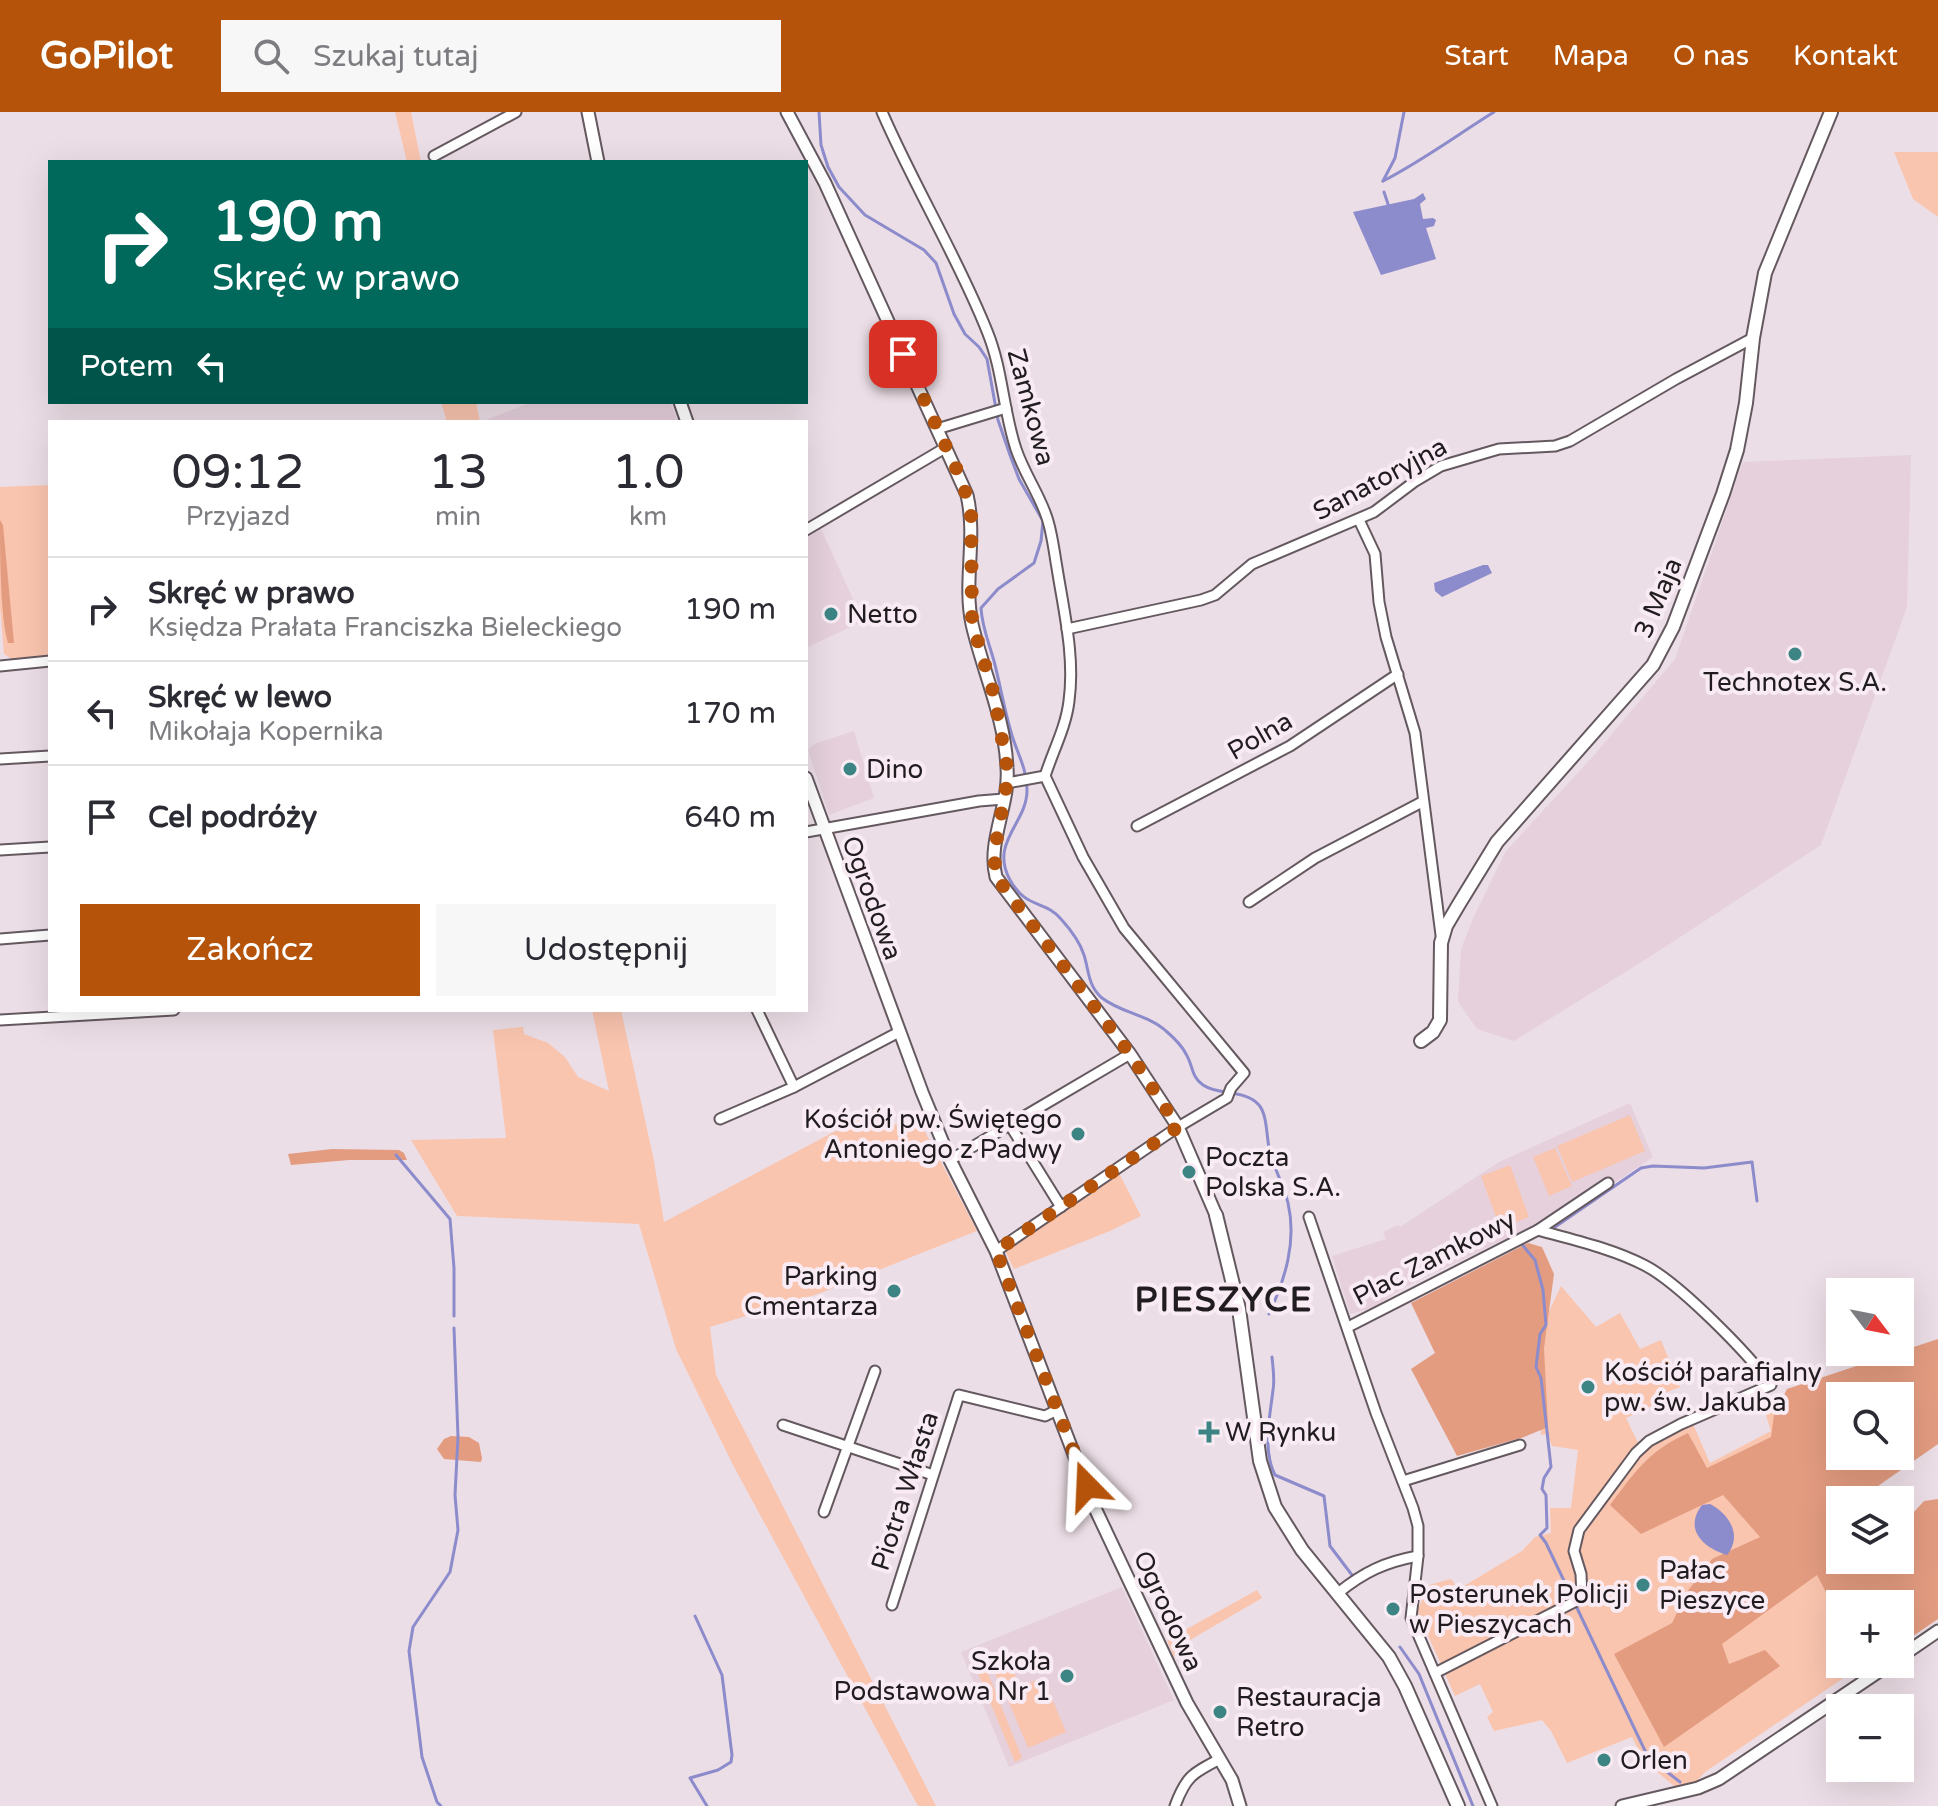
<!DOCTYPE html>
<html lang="pl">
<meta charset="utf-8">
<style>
body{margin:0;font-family:"Varela Round",sans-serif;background:#f7f7f7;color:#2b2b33;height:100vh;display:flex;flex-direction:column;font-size:30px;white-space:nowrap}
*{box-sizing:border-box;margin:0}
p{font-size:26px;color:#7c7c81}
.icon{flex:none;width:44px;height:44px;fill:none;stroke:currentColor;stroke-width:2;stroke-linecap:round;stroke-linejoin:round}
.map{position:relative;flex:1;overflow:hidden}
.details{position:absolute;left:48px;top:308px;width:760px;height:592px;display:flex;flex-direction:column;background:#fff;border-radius:0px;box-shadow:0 8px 32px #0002}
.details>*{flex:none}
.hud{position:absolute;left:48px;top:48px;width:760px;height:244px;border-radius:0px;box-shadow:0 8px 32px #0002;background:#00695c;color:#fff;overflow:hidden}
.needle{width:52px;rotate:122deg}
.tools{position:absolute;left:1826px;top:1166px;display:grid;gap:16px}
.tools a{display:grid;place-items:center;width:88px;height:88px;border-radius:0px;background:#fff;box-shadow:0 8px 32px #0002;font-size:40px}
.pin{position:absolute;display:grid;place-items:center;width:68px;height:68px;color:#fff;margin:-34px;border-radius:16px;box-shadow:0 4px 12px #0006}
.me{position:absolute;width:88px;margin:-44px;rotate:339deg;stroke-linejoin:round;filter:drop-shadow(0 0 6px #0008)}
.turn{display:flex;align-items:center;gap:28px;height:168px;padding:0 32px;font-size:36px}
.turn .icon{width:104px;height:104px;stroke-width:2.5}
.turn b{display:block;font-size:56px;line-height:68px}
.then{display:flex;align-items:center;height:76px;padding:0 32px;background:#0003;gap:16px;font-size:30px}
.eta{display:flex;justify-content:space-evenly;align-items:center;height:136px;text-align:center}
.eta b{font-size:48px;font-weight:600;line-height:56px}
.button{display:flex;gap:16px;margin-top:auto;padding:16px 32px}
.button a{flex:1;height:92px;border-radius:0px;background:#b45309;color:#fff;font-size:32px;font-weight:600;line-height:92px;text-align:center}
.button a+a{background:#f7f7f7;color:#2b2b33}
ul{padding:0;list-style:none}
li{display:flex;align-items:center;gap:24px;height:104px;padding:0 32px;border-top:2px solid #e1e1e2}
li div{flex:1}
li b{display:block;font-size:30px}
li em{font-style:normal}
header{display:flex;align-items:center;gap:48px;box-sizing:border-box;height:112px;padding:0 40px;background:#b45309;color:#fff}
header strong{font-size:38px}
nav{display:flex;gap:44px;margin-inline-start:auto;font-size:28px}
.search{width:560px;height:72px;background:#f7f7f7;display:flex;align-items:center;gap:20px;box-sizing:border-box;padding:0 28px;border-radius:0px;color:#7c7c81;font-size:30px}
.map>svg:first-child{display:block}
</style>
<header>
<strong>GoPilot</strong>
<div class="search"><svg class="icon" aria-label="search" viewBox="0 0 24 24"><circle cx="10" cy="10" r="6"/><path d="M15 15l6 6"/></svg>Szukaj tutaj</div>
<nav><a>Start</a><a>Mapa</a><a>O nas</a><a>Kontakt</a></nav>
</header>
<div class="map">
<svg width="1938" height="1694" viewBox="0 0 1938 1694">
<rect width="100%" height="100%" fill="#ecdee6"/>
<g fill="#e5d0dc">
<path d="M532,290h138l8,20h-192v-2z"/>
<path d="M1911,343l-4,152 -86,238 -173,113 -134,83 -37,-12 -19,-27 3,-53 13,-33 32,-65 89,-97 80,-95 68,-197z"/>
<path d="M821,417l42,92 -57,27v-110z"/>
<path d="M854,619l20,67 -45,17 -21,-65 6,-6z"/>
<path d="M1630,991l23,54 -94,63 -10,-2 -146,70 -30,20 -23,6 -18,-58 54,-17 -3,-7 15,-7 2,2 99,-65z"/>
<path d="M1122,1475l52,113 -165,67 -48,-115z"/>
</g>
<g fill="#fac5af">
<path d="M395,0h16l10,50h-14z"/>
<path d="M1894,40h44v65l-25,-18z"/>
<path d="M441,290h35l4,20h-33z"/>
<path d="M50,373v171l-37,4 -9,-6 -4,-48v-119z"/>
<path d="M592,898h29l33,151 10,61 217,-115 14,18 22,-9 60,115 -159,63 -108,33 6,48 220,431h-18l-185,-341 -57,-116 -37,-125 -182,-8 -46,-76 95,-2 -13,-108 30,-3 1,7 24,9 17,14 13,20 31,14z"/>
<path d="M1630,1003l15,36 -73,31 -15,-36z"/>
<path d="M1555,1036l17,38 -23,10 -16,-39z"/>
<path d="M1510,1053l19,52 -29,11 -19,-52z"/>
<path d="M1119,1061l22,43 -31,15 -96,38 -9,-18z"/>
<path d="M1561,1174l35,41 24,-14 20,36 21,-9 19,47 -20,8 2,6 -36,17 17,35 14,-11 36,-18 17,39 61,-32 -6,-19 12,-6 20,18 43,180v60h24l-159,108 -12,13 -14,5 -35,-29 -12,-24 -65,26 -16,-32 -9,-11 -48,11 -7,-14 6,-5 -13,-28 -25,12 -38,-85 12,-26 22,-6 8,10 63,-38 13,-14 16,-4 -1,-25h21l7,-58 -26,-4 -5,-12 -6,1 -7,-92z"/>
<path d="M1257,1478l5,8 -84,49 3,6 -7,4 -7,-17z"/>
<path d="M981,1544l41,102 -7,4 -43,-103z"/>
<path d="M1007,1544l9,21 -16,7 -10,-21z"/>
<path d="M1043,1565l23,55 -38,16 -23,-55z"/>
</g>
<g fill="#e39c80" fill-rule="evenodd">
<path d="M0,408l3,5 11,118h-6c-8,-26 -8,-92 -8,-123z"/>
<path d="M332,1037l67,1 5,3 3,7h-58l-58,5 -3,-11z"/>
<path d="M1528,1131l14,4 12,27 -10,74 4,79 -24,10 -67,19 -46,-87 24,-16 -24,-50z"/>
<path d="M1938,1227v105l-80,56h-18v60h60v-33l24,-26 14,-2v120l-38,26v-41h-60v15l-23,-44 -95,69 7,20 36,-14 15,16 -116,81 -50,-93 58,-31 15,-31 25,-33 48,-22 -37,-42 -82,39 -31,-29c25,-33 38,-54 78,-72l19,35 64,-31 3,-22 13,-26zM1840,1284h60v60h-60z"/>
<path d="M451,1324l18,1 10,6 3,15 -1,4 -37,-3 -7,-10 7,-10z"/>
</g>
<g fill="#8c8bcb">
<path d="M1423,81l3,6 -6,5 3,15 10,-1 3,2 -2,6 -8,2 10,31 -55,16 -28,-63 61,-13z"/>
<path d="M1483,453h5l4,8 -50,24 -7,-6 -1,-8z"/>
<path d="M1710,1392c19,10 33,31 17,51 -23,-7 -44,-25 -25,-50z"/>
</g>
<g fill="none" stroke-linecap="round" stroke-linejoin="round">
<g stroke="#8c8bcb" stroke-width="3">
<path d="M819,0l2,33 7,22 11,20 26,28 59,35 12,13 18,51 11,20 14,13 8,12 11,61 12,35 9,24 24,42 -2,20 -7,22 -36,26 -17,19c1,19 8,35 13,53 6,23 10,47 17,71 5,19 16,36 16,57 1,34 -38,53 -17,91 16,29 35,20 51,39 9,10 19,23 23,36 5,16 4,31 18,43 19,15 47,17 64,33 7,6 16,15 20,23 7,11 5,23 17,31 16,11 42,4 56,20 9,11 7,33 11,47 4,17 14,33 18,51 9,39 -3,76 -19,111"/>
<path d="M1383,69c39,-20 74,-46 111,-69"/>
<path d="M1383,69l12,-23 9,-46"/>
<path d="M1384,80l4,12"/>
<path d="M396,1043l54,64 4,49v48"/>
<path d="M1555,1115l86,-59 12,-2 51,2 48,-6 5,39"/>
<path d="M1520,1130l15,18 8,30 3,35 -6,9 -4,33 5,11 10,89 -7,11 -2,11 4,6 1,33 -7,7 6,8 102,214 32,25"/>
<path d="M1272,1245c1,11 3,23 1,33 -3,27 -11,59 2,85l49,21 6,50 22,29"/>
<path d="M695,1504l27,59 10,80 -1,7 -13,8 -28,8 17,28"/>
<path d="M1400,1535l19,27 54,132"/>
<path d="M441,1694l-4,-4 -15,-45 -13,-106 4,-24 37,-55 8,-42 -3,-35 3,-58 -4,-109"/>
</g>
<g stroke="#655960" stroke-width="13">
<g id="minor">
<path d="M882,0c32,74 75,144 105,219 16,39 16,79 29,118 8,24 22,43 30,66 6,16 8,36 11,53 7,44 18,89 12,133 -3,26 -16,50 -24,75l38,81 41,71 120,145 -13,15 -4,10 -49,29 -182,124"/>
<path d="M434,44l82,-44"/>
<path d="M937,317l69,-21"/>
<path d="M1359,408l16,34 4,48 7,35 29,96 26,202"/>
<path d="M806,418l139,-82"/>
<path d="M1067,517l134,-29 14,-5 37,-31 122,-52 40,-30 27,-16 58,-17 56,-3 15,-5 106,-62 77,-41"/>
<path d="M0,554l50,-5"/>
<path d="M0,647l50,-3"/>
<path d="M1007,671l38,-7"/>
<path d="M1137,714l153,-80 108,-72"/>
<path d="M806,720l173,-31 25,-2"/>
<path d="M0,738l50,-3"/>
<path d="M1249,790l66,-44 107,-56"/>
<path d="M0,827l50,-4"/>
<path d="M757,898l37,77"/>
<path d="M0,908l174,-10"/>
<path d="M720,1007l74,-32 105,-55"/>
<path d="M1010,1013l51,82"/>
<path d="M950,1048l180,-106"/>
<path d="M1309,1105l67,196 37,95 5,18v30l-7,62 81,188"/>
<path d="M1538,1118l70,-47"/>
<path d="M1348,1215l190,-97c35,10 73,18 106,35 34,17 104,88 127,120l-90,39 -32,17 -13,12 -57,77 -5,21 7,23 1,24 -147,75"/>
<path d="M783,1313l150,50"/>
<path d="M1403,1369l117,-36"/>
<path d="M824,1400l51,-141"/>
<path d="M1338,1481c26,-21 47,-31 80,-37"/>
<path d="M892,1493l67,-210 86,21 12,-6"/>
<path d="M1175,1694c11,-30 18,-33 45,-47"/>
</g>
</g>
<g stroke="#655960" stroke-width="15">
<g id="tertiary">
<path d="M588,0l10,50"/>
<path d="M787,0l38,71 142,312c10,43 -4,87 5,129 11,48 33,94 35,144 3,36 -20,73 -11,109l134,177 48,73 38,88"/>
<path d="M680,290l7,20"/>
<path d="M806,666l116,314 28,68 46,91 97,253 94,199 45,77 8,26"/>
<path d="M1900,1545l38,-26"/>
<path d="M1622,1694l76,-18 21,-9 171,-115"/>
</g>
</g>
<g stroke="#655960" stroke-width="16">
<g id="secondary">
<path d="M1421,929l12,-9 7,-12 1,-77 5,-17 13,-22 38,-62 156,-177 20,-38 50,-133 14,-44 9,-47 7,-65 12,-65 66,-161"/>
<path d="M1216,1103l23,94 21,152 15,46 27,43 87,107 16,29 53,120"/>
</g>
</g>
<use href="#minor" stroke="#fff" stroke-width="9"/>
<use href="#tertiary" stroke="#fff" stroke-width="11"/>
<use href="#secondary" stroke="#fff" stroke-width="12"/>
</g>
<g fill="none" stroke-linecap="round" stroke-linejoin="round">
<path stroke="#b45309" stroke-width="14" stroke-dasharray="0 25.2" d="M903,242l59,127 9,31 1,110 22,73 13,72v16l-13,71 2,23 134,177 48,73 -182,124 91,235"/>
</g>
<g fill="#3d8585" stroke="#f9ebf3" stroke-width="3">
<circle cx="831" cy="502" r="8"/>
<circle cx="1795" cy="542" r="8"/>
<circle cx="850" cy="657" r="8"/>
<circle cx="1078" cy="1022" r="8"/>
<circle cx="1189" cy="1060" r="8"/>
<circle cx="894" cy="1179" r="8"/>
<circle cx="1588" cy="1275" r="8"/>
<path d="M1205 1308h8v8h8v8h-8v8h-8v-8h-8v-8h8z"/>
<circle cx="1643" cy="1473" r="8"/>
<circle cx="1393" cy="1497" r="8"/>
<circle cx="1067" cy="1564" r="8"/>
<circle cx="1220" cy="1600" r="8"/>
<circle cx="1604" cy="1648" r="8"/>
</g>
<g text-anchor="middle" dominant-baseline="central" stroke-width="8" stroke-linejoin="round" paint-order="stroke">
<g font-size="26" fill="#211c1f" stroke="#f9ebf3">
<text transform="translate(1031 295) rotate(75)">Zamkowa</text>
<text transform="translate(1380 367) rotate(-28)">Sanatoryjna</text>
<text transform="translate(1658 486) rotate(-67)">3 Maja</text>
<text transform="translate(1260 624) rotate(-30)">Polna</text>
<text transform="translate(872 786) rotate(70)">Ogrodowa</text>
<text transform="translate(1434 1146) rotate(-27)">Plac Zamkowy</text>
<text transform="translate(905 1379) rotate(-72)">Piotra Własta</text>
<text transform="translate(1168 1499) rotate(65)">Ogrodowa</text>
</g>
<g font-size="26" fill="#211c1f" stroke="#f9ebf3" text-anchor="start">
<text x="847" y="502">Netto</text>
<text x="1795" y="570" text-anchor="middle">Technotex S.A.</text>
<text x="866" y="657">Dino</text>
<text x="1062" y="1007" text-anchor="end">Kościół pw. Świętego<tspan x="1062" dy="30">Antoniego z Padwy</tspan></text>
<text x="1205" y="1045">Poczta<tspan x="1205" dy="30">Polska S.A.</tspan></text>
<text x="878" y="1164" text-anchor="end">Parking<tspan x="878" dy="30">Cmentarza</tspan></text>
<text x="1604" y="1260">Kościół parafialny<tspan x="1604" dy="30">pw. św. Jakuba</tspan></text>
<text x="1225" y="1320">W Rynku</text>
<text x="1659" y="1458">Pałac<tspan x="1659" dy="30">Pieszyce</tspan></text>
<text x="1409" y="1482">Posterunek Policji<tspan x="1409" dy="30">w Pieszycach</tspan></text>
<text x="1051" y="1549" text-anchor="end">Szkoła<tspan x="1051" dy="30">Podstawowa Nr 1</tspan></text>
<text x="1236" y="1585">Restauracja<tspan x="1236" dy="30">Retro</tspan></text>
<text x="1620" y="1648">Orlen</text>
</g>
<g font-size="34" font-weight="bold" letter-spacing="2" fill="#211c1f" stroke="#f9ebf3">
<text x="1224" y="1188">PIESZYCE</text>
</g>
</g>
</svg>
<div class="tools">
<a><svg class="needle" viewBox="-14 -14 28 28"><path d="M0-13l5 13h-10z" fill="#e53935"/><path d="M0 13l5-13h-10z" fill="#7c7c81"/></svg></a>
<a><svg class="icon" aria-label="search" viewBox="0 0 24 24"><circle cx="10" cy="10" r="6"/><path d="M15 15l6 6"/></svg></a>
<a><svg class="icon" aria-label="layers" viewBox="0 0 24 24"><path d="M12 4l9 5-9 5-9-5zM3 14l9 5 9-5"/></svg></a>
<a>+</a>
<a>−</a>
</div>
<div class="pin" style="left:903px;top:242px;background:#d93025"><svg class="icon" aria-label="arrive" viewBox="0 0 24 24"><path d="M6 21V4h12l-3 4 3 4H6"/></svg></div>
<svg class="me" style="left:1087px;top:1374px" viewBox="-20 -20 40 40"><path d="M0-17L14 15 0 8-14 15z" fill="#b45309" stroke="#fff" stroke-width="4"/></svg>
<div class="hud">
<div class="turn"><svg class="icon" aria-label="right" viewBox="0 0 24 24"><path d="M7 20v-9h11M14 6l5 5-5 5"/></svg><div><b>190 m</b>Skręć w prawo</div></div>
<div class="then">Potem<svg class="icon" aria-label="left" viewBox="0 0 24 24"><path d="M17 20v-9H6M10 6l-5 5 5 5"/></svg></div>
</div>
<section class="details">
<div class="eta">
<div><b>09:12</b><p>Przyjazd</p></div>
<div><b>13</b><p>min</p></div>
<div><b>1.0</b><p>km</p></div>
</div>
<ul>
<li><svg class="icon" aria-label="right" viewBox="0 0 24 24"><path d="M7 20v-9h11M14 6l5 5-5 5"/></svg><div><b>Skręć w prawo</b><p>Księdza Prałata Franciszka Bieleckiego</p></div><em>190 m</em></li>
<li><svg class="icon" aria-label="left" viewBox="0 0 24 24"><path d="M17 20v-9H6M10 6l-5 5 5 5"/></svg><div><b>Skręć w lewo</b><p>Mikołaja Kopernika</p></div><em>170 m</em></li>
<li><svg class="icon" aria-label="arrive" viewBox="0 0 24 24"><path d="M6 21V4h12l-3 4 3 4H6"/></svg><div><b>Cel podróży</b></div><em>640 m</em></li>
</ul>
<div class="button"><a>Zakończ</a><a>Udostępnij</a></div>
</section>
</div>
